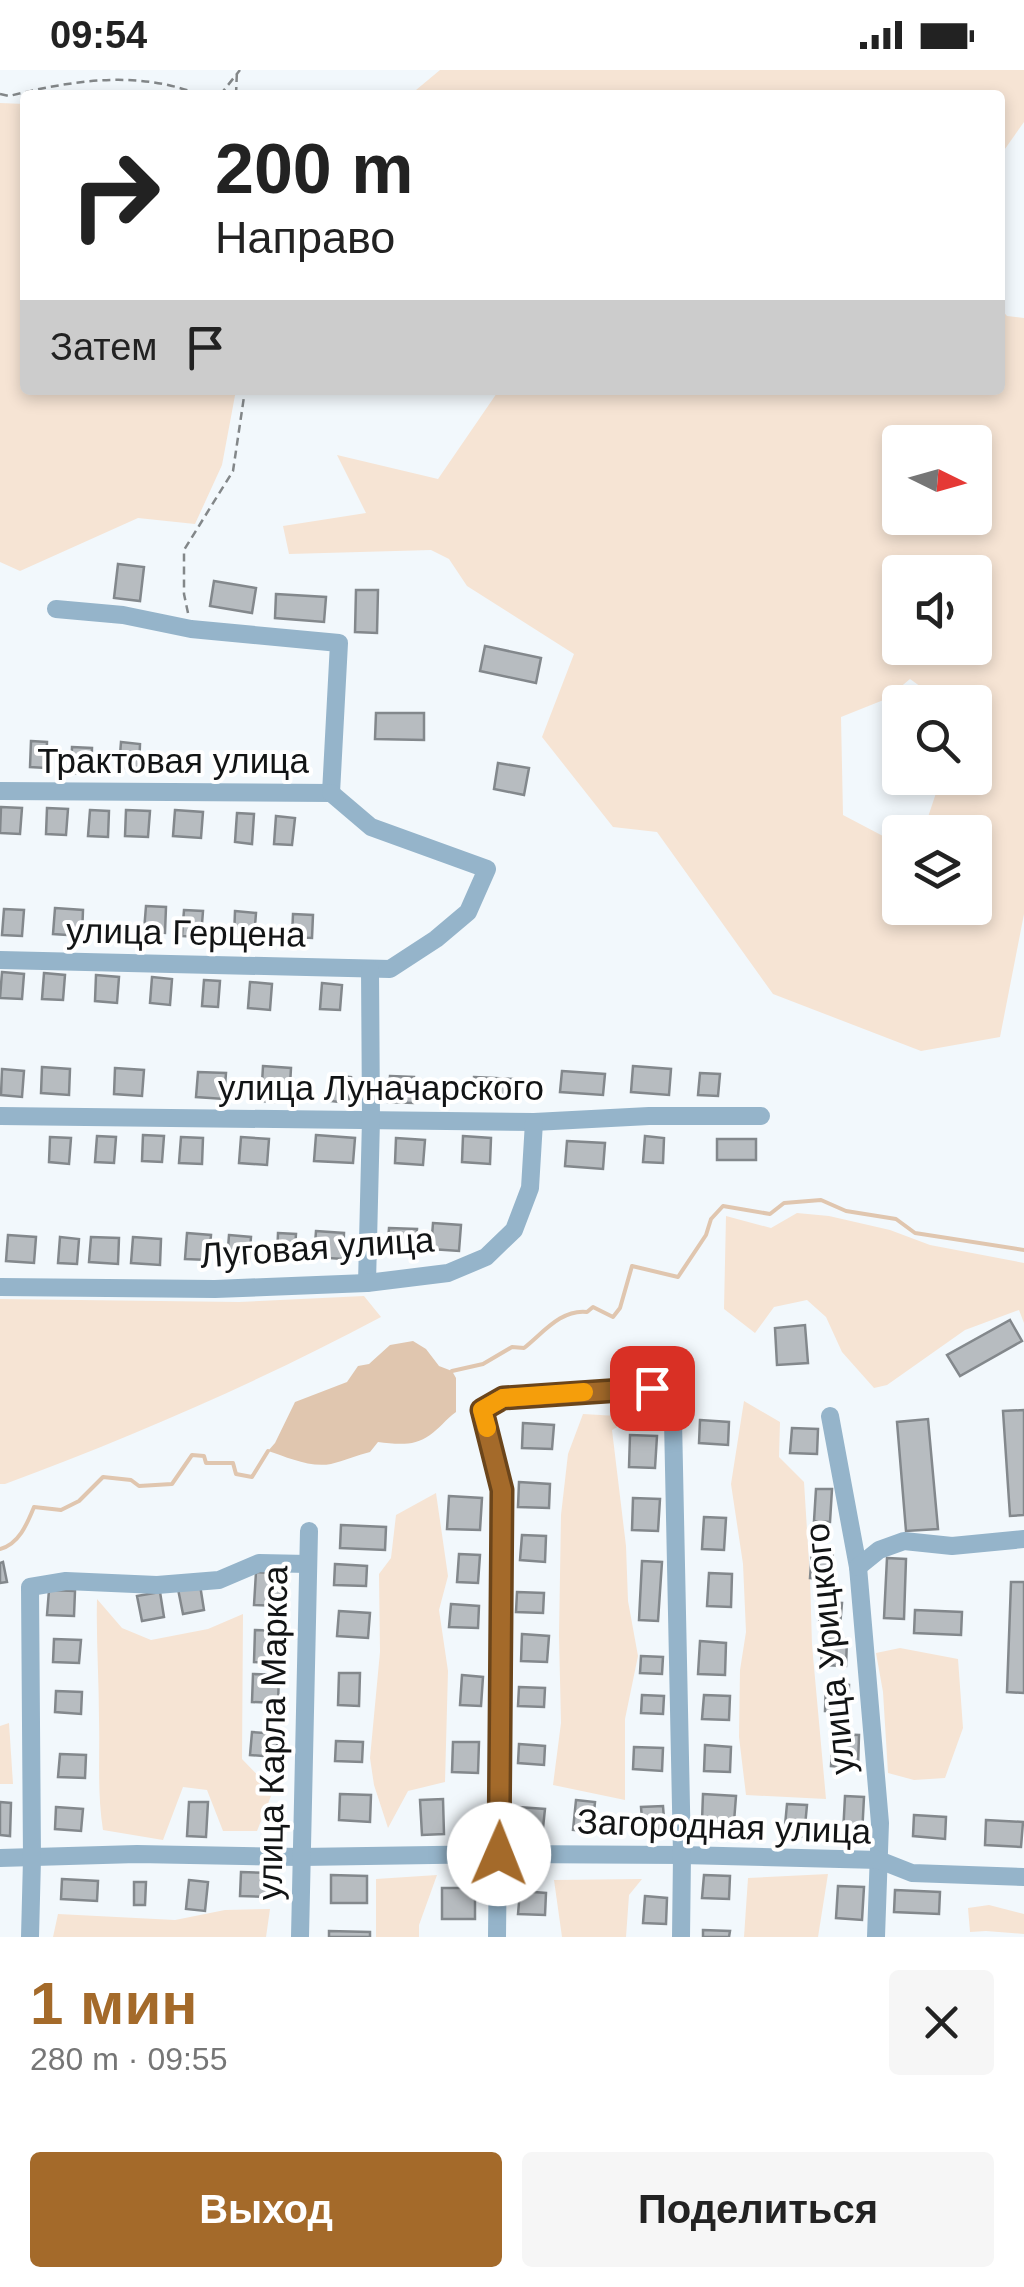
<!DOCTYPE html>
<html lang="ru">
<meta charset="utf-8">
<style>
body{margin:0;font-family:Arial,sans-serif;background:#f6f6f6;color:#222;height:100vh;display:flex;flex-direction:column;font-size:38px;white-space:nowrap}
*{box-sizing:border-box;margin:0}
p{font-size:32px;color:#767676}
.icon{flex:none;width:55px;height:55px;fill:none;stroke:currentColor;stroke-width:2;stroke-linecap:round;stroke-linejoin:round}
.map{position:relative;height:1867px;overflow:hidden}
.drawer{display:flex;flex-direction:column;background:#fff;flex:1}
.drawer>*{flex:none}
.guide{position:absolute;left:20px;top:20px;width:985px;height:305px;border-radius:10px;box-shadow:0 5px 15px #0003;background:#fff;color:#222;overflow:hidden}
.needle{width:65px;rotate:95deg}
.controls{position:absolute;left:882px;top:355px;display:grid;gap:20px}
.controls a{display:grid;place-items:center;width:110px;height:110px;border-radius:10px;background:#fff;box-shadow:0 5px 15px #0003;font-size:50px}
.pin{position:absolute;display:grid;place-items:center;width:85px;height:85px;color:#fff;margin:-42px;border-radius:20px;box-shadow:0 5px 15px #0006}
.me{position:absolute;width:110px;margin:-55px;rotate:1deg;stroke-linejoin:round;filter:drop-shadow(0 0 8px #0008)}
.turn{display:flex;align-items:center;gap:35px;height:210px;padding:0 30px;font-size:45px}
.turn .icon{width:130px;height:130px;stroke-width:2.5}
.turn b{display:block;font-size:70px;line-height:85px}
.then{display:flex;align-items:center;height:95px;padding:0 30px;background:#0003;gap:20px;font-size:38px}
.round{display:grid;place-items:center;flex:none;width:105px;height:105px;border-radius:10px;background:#f6f6f6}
.summary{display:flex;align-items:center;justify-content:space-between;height:170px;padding:0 30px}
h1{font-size:60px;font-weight:700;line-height:75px;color:#a46a2a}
.button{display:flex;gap:20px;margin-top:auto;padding:20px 30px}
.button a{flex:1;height:115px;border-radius:10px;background:#a46a2a;color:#fff;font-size:40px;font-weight:700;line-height:115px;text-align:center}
.button a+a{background:#f6f6f6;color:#222}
.status{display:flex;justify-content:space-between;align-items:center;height:70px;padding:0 50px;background:#fff;direction:ltr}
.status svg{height:28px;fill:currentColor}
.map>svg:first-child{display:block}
</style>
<div class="status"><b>09:54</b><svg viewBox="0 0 49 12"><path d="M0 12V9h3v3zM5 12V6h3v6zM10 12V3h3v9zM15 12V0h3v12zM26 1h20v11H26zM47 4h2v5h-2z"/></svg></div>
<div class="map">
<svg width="1024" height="1867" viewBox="0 0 1024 1867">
<rect width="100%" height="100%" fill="#f2f8fc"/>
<g fill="#f6e4d4" fill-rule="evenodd">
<path d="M440,0h584v52l-24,34v-61h-676l-6,-3 98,-2z"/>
<path d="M0,33l25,1v286h211l-14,75 -27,59 -57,-6 -118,53 -20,-9z"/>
<path d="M1000,238l7,8 17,2v596l-24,123 -79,14 -148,-57 -116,-162 -44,-5 -71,-90 32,-83 -107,-68 -18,-27 -18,-9 -142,4 -6,-28 83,-13 -29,-58 101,24 61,-89h501zM900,372h75v76h-75zM900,502h75v76h-75zM910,609l32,23h33v76h-34l-18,54h52v76h-75v-63l-57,-30 -2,-98 45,-18z"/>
<path d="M797,1143l32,3 61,14 40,15 94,18v60l-5,-13 -54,20 -78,55 -13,3 -32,-36 -16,-35 -19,-17 -33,7 -19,26 -31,-24 2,-93 45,12z"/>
<path d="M364,1226l17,21c-122,65 -247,119 -376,167h-5v-185l239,3z"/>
<path d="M744,1331l36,21 -1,35 25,25 6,96 2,67 14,154 -80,-4 -7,-58 1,-67 6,-38 -3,-68 -12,-80z"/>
<path d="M583,1344l52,3 -23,13 14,116 2,55 10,55 -13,63v81l-72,-15 8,-62 -2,-87 2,-121 7,-61z"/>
<path d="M436,1423l12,83 -9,34 9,61 -3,111 -37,9 -20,37 -14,-43 -4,-27 10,-106 -1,-78 12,-16 5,-43z"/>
<path d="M97,1529l25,29 29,12 57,-11 35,-15 -1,145 31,32 -16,40h-34l-16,-41 -24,-3 -20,53 -60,-10c-6,-38 -3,-74 -4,-111 0,-40 -3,-80 -2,-120z"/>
<path d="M900,1578l58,11 5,69 -18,50 -31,2 -26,-7 -5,-81 -7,-39z"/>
<path d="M9,1653l4,61h-13v-58z"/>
<path d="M828,1804l-10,63h-74l4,-59z"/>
<path d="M437,1805l-18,50v12h-43v-58z"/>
<path d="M642,1809l-13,16 -3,42h-64l-8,-57z"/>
<path d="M989,1835l35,9v20l-38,-3 -16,1 -2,-24z"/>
<path d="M270,1839l-4,28h-213l5,-23 117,6 50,-10z"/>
</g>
<path fill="#e0c6af" d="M413,1271l13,8 13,17 13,5 4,7v34c-10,7 -17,17 -26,23 -16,12 -34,9 -52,7l-8,10c-13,3 -26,9 -39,12 -21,4 -44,-7 -63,-13l7,-8 20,-41 52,-20 11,-16 11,-2 21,-19z"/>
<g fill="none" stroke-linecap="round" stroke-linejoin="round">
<g stroke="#e0c6af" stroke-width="4">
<path d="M452,1301l31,-7 29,-17 12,1c19,-15 37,-39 63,-36l6,-5 20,10 7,-9 12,-42 46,11 28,-42 5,-16 12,-13 47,8 14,-11 37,-3 25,11 50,8 19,14 109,17"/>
<path d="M0,1479c19,-5 27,-25 34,-42l27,3 18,-9 24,-24 28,3 8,6 33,-2 20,-29 12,1 2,7h27l3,11 16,3 16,-26"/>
</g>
</g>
<g fill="#b7bcc0" stroke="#83888c" stroke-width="2.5">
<path d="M118,494l26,3 -4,34 -26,-3z"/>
<path d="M214,511l42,7 -4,25 -42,-7z"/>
<path d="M356,520h22l-1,43 -22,-1z"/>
<path d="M276,524l50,3 -2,25 -49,-4z"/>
<path d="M485,576l56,12 -5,25 -56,-12z"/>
<path d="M376,643h48v27l-49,-1z"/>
<path d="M31,671l16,1 -1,26 -16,-1z"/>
<path d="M121,672l19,2 -1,25 -20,-1z"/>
<path d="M72,677l20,1 -1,26 -20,-1z"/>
<path d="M498,693l31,5 -5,27 -30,-6z"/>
<path d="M1,737l21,1 -2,26 -20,-1z"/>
<path d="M47,738l21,1 -2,26 -20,-1z"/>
<path d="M90,740l19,1 -1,26 -20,-1z"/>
<path d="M126,740l24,1 -2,26 -23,-1z"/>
<path d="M175,740l28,2 -2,26 -28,-2z"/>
<path d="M237,743l17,1 -2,30 -17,-2z"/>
<path d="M276,746l19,2 -3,27 -18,-1z"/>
<path d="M146,836l20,1 -1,26 -21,-2z"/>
<path d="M55,838l28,2 -1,26 -29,-2z"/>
<path d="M4,839l20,1 -2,26 -20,-1z"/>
<path d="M184,840l19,1 -2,26 -19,-1z"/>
<path d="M235,841l21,2 -2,26 -20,-2z"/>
<path d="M293,844l20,1 -1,23 -20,-1z"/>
<path d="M2,902l22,2 -2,25 -22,-1z"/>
<path d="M44,903l21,2 -2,25 -21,-1z"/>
<path d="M96,905l23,2 -2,26 -22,-2z"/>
<path d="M152,907l20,2 -2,26 -20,-2z"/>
<path d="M204,910l16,1 -2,26 -16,-1z"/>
<path d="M250,912l22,2 -2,26 -22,-2z"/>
<path d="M322,913l20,2 -2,25 -20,-1z"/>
<path d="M263,996l28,2 -2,35 -28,-2z"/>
<path d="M633,996l38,3 -2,26 -38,-3z"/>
<path d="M42,997l28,2 -1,26 -28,-2z"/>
<path d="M115,998l29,2 -2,26 -28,-2z"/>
<path d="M2,999l22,2 -2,26 -21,-2z"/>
<path d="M562,1001l43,3 -2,21 -43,-3z"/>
<path d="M198,1002l28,1 -2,26 -28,-2z"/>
<path d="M700,1003l20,1 -2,22 -20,-1z"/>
<path d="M332,1005l19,2 -2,26 -19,-2z"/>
<path d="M390,1006l24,1 -1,26 -25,-1z"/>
<path d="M474,1007l40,2 -1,20 -40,-2z"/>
<path d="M143,1065l21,1 -2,26 -20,-1z"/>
<path d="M316,1065l39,3 -2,25 -39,-2z"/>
<path d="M97,1066l19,1 -2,26 -19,-1z"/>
<path d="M463,1066l28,2 -1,26 -28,-2z"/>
<path d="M645,1066l19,2 -1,25 -20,-1z"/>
<path d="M50,1067l21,1 -2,26 -20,-2z"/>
<path d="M181,1067l22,1 -1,26 -23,-1z"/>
<path d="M241,1067l28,2 -2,26 -28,-2z"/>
<path d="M396,1068l29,2 -2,25 -28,-2z"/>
<rect x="717" y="1069" width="39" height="21"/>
<path d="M567,1071l38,2 -2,26 -38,-3z"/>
<path d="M433,1153l28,2 -2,26 -28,-2z"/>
<path d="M389,1158l28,1 -2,26 -28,-2z"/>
<path d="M316,1161l28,2 -1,26 -29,-2z"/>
<path d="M187,1163l24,2 -2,25 -24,-1z"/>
<path d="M278,1163l18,1 -2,26 -17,-1z"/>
<path d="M8,1165l28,2 -2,26 -28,-2z"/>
<path d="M229,1165l22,2 -2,25 -22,-1z"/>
<path d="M60,1167l19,2 -2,25 -19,-1z"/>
<path d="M91,1167l28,1 -1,26 -29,-2z"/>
<path d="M133,1167l28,2 -1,26 -29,-2z"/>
<path d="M1010,1250l12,21 -62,35 -13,-21z"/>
<path d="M805,1255l3,38 -31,2 -2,-37z"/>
<path d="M1024,1340v105l-14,1 -7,-105z"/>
<path d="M928,1349l10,110 -32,2 -9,-109z"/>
<path d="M700,1350l29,2 -1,23 -29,-2z"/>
<path d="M523,1353l31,2 -2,24 -30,-1z"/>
<path d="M792,1358l26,1 -1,25 -27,-1z"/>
<path d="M630,1365l27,1 -2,32 -26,-1z"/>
<path d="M519,1412l31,2 -1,24 -31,-1z"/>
<path d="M816,1419h16l-2,33 -16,-1z"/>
<path d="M449,1426l33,2 -2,32 -33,-1z"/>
<path d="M633,1428l27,1 -2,32 -26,-1z"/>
<path d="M704,1447l22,1 -2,32 -22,-1z"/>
<path d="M341,1455l45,2 -1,23 -45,-2z"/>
<path d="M522,1465l24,1 -1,26 -25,-2z"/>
<path d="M812,1480l21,1 -2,28 -21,-1z"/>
<path d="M459,1484l21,1 -2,28 -21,-1z"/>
<path d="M887,1488l19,1 -2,60 -20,-1z"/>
<path d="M642,1491l20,1 -4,59 -19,-1z"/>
<path d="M3,1492l4,20 -7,1v-20z"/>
<path d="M335,1494l32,2 -1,20 -32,-1z"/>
<path d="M256,1502l26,2 -2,32 -26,-1z"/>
<path d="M709,1503l23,1 -1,33 -24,-1z"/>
<path d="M1011,1512h13v111l-17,-1z"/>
<path d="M200,1515l4,25 -21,4 -5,-25z"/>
<path d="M49,1520l26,1 -1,25 -27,-1z"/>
<path d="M160,1522l4,25 -22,4 -5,-25z"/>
<path d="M517,1522l27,1 -1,20 -27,-1z"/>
<path d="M820,1532l22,1 -2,23 -21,-1z"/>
<path d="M451,1534l28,2 -1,22 -29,-1z"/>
<path d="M915,1540l47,2 -1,23 -47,-2z"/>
<path d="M339,1541l31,2 -2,25 -31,-2z"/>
<path d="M255,1560l27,1 -2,33 -26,-2z"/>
<path d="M522,1564l27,2 -2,26 -26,-1z"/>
<path d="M823,1567l24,2 -1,27 -25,-1z"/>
<path d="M54,1569l27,1 -2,23 -26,-1z"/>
<path d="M700,1571l26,2 -1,32 -27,-1z"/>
<path d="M641,1586l22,1 -1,17 -22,-1z"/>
<path d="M339,1603h21l-1,33 -21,-1z"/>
<path d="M253,1604l26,1 -1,28 -26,-1z"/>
<path d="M462,1605l21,2 -2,29 -21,-1z"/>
<path d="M826,1613l23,2 -1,27 -23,-1z"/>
<path d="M519,1617l26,1 -1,19 -26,-1z"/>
<path d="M56,1621l26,1 -1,22 -26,-2z"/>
<path d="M642,1625l22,1 -1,18 -22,-1z"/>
<path d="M704,1625l26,1 -1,24 -27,-1z"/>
<path d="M252,1662l26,2 -2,23 -26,-2z"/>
<path d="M833,1664l26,1 -1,33 -27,-2z"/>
<path d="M336,1671l27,1 -1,20 -27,-1z"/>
<path d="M453,1672h26l-1,31 -26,-1z"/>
<path d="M519,1674l26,2 -1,19 -26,-2z"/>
<path d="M705,1675l26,2 -1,25 -26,-1z"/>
<path d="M634,1677l29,1 -1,23 -29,-2z"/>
<path d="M60,1684l26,1 -1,23 -27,-1z"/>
<path d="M340,1724l31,1 -1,27 -31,-2z"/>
<path d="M703,1724l33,2 -2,26 -32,-1z"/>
<path d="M845,1726l19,1 -2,38 -19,-1z"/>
<path d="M443,1729l1,35 -22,1 -2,-35z"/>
<path d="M576,1730l19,2 -3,30 -19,-2z"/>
<path d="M0,1732l11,1 -1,33 -10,-1z"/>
<path d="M189,1732h19l-2,35 -19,-1z"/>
<path d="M787,1734l20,1 -3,32 -20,-1z"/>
<path d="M663,1736l2,26 -22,1 -2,-26z"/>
<path d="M56,1737l27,2 -2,22 -26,-2z"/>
<path d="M518,1737l27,2 -2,19 -26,-2z"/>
<path d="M914,1745l32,2 -1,22 -32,-3z"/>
<path d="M986,1750l37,2 -2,25 -36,-2z"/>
<path d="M241,1802l32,1v24l-33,-1z"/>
<path d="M331,1805l36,1v27h-36z"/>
<path d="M704,1805l26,1 -1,23 -27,-1z"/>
<path d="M62,1809l36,2 -1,20 -36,-2z"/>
<path d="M189,1810l19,2 -3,29 -19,-2z"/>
<path d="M134,1812h12l-1,23h-11z"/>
<path d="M838,1816l26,1 -2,33 -26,-2z"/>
<rect x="442" y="1818" width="33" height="31"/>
<path d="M895,1820l45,2 -1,22 -45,-2z"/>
<path d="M520,1821l26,2 -1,22 -27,-1z"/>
<path d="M645,1826l22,2 -1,26 -23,-1z"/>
<path d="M703,1860l27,1 -1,6h-26z"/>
<path d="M329,1861l41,1v5h-41z"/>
</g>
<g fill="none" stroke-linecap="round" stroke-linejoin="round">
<g stroke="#838789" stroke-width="2.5" stroke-dasharray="8 5" stroke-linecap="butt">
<path d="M0,24l9,2c65,-16 130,-26 191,-1"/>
<path d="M220,25l20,-25"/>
<path d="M236,25l1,-25"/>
<path d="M188,543l-4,-19v-44l49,-79 12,-81"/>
</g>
<g stroke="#95b4ca" stroke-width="18">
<path d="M0,721l331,2 8,-150 -148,-14 -68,-14 -67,-6"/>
<path d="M0,890l390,9 46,-30 32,-27 19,-43 -116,-42 -40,-34"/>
<path d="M0,1046l534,6 115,-6h112"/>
<path d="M367,1213l4,-164 -1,-150"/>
<path d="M0,1217l215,2 152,-6 81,-10 38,-16 28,-27 16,-42 4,-66"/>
<path d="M830,1346l28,151 22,256 -4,114"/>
<path d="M858,1497l21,-17 25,-9 48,5 72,-7"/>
<path d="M0,1788l137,-4 164,3 198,-3 183,1 197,5 33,13 112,4"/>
<path d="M30,1867l2,-78 -2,-272 36,-6 91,4 62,-5 40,-17 49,1"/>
<path d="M300,1867l9,-406"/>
<path d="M497,1867l5,-447 -20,-81 21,-11 150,-10 20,32 9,435 -1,82"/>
</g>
</g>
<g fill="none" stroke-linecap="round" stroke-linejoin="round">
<g stroke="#6b451b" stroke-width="25">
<path id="route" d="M499,1784l3,-364 -20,-80 21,-12 149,-10"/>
</g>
<use href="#route" stroke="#a46a2a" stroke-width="18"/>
<path stroke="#f59e0b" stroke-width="18" d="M487,1358l-5,-18 21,-12 81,-6"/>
</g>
<g text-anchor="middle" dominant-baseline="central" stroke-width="8" stroke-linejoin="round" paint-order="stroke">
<g font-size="35" fill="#121415" stroke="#fff">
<text x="173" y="690">Трактовая улица</text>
<text transform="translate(186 862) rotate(1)">улица Герцена</text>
<text x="381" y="1017">улица Луначарского</text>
<text transform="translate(317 1177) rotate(-4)">Луговая улица</text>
<text transform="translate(829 1579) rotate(-96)">улица Урицкого</text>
<text transform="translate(272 1663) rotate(-89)">улица Карла Маркса</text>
<text transform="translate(724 1756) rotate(2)">Загородная улица</text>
</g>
</g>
</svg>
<div class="controls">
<a><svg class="needle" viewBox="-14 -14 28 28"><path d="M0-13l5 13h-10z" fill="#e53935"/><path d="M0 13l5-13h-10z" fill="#767676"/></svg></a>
<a><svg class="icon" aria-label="sound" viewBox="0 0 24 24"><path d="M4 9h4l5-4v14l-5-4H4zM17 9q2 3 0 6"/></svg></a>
<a><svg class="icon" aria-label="search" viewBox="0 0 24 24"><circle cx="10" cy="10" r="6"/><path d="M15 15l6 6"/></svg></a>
<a><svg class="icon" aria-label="layers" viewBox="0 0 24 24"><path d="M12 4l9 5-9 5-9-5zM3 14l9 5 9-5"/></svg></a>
</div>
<div class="pin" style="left:652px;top:1318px;background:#d93025"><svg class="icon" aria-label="arrive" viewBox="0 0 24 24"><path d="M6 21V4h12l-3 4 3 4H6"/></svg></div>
<svg class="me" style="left:499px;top:1784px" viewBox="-20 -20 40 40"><circle r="19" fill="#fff"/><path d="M0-13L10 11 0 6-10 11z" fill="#a46a2a"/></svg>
<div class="guide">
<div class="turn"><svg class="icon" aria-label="right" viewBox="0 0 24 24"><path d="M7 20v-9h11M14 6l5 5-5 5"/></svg><div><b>200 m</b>Направо</div></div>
<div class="then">Затем<svg class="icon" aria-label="arrive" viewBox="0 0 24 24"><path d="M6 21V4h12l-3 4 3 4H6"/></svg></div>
</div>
</div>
<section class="drawer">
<div class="summary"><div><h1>1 мин</h1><p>280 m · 09:55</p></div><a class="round"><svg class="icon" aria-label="close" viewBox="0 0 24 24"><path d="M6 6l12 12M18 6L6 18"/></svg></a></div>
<div class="button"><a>Выход</a><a>Поделиться</a></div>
</section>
